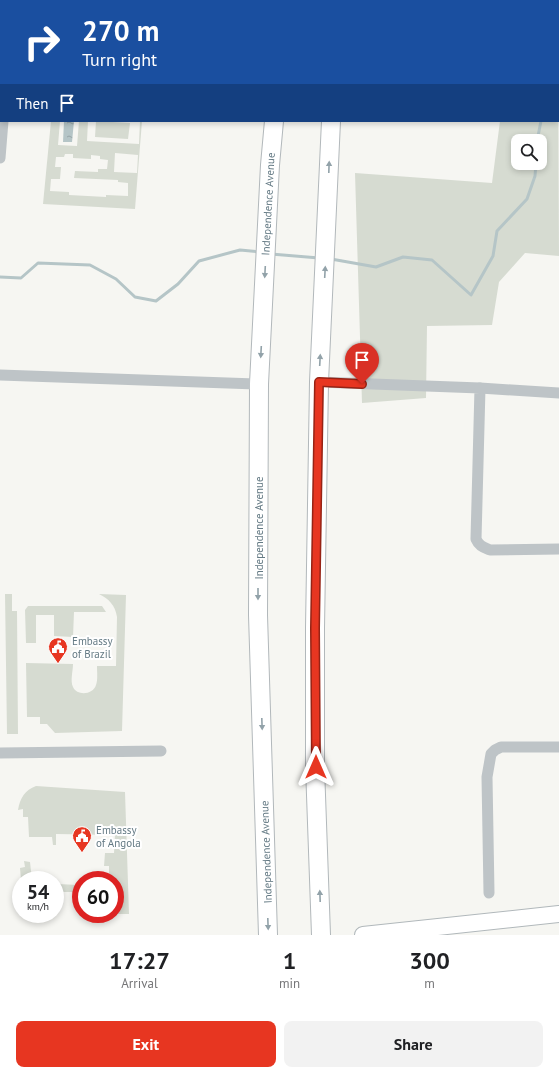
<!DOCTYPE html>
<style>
body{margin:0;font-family:"PT Sans",sans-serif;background:#f2f2f2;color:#202124;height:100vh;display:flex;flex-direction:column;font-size:15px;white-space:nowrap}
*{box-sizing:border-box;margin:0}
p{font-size:13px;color:#757577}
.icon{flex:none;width:22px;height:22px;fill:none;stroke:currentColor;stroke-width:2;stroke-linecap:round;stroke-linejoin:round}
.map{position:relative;height:935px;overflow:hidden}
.panel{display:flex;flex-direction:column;background:#fff;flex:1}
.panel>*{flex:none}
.guide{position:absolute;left:0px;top:0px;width:559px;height:122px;box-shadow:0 2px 6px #0003;background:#1a4fa0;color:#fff;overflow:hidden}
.tools{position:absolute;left:511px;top:134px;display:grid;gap:8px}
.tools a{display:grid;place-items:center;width:36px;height:36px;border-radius:8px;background:#fff;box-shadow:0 2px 6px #0003;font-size:20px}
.speed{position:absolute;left:12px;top:871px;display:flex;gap:8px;font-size:20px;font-weight:700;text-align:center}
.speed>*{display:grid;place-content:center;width:52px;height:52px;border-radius:50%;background:#fff;box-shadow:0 2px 6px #0003;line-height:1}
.speed small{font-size:10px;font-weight:400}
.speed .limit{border:6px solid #d22;background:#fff;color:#111}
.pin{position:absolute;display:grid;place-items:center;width:34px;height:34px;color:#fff;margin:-41px -17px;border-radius:50% 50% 50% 0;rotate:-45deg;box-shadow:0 0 4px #0007}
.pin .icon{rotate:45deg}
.me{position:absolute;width:44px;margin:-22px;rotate:0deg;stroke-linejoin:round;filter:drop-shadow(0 0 3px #0008)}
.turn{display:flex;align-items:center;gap:14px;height:84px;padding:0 16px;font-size:18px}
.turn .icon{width:52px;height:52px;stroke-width:2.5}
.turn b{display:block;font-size:28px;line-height:34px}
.then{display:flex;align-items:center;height:38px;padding:0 16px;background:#0003;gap:8px;font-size:15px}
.eta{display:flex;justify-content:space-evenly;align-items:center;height:68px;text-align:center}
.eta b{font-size:24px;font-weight:700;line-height:28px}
.button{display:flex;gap:8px;margin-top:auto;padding:8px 16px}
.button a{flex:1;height:46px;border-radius:8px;background:#e73621;color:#fff;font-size:16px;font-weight:700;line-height:46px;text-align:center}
.button a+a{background:#f2f2f2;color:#202124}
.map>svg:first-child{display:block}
</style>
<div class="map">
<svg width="559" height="935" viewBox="0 0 559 935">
<defs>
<pattern id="water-ripples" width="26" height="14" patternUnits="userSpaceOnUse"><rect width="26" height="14" fill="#b5c5c7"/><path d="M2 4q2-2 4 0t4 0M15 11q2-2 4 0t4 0" fill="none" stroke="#97a5a7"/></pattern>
</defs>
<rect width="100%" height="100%" fill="#f6f6f2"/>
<g fill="#d6dbd1" fill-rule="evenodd">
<path d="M558,39l1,217 -34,-3 -26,29 -7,43 -65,1 -1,72 -64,5 -7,-230 137,10 8,-62h58zM518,141h22v22h-22z"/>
<path d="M51,121h9l-2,24 19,1 2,-25h9l-1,20 52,3 1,-23h2l-7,88 -92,-5zM115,153l23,2 -1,18 -23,-1zM65,154h8v4l18,1v-4l9,1v3l8,1 -1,9h-9v3l-23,-1 -1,7 44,2v2l10,1v13l-22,-1v2l-37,-2v-3l-19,-1 1,-12h9l1,-12h-6l1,-10h8z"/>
<path d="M96,121l34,2 -2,16 -33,-2z"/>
<path d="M5,594h7v17h5l1,123h-11z"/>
<path d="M99,594l27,1 -4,136 -67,2 -8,-9h-7v-7h-13l-1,-54 47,1c0,7 -3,17 0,23 4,9 20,8 23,-2 2,-5 1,-13 1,-19h19l1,-49c-2,-12 -8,-18 -18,-23z"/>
<path d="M28,606h74l4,6h-32l-1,25 -19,-1v-21h-18v28h-10l-1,-33z"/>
<path d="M36,786l89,6 4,122h-14v-34h-12l6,-1v-13h-5l1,-13h9l1,-18 -59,-1v11h-3l-1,-8h-23l-1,-20h-5v-8l-5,1c2,-12 7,-20 18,-24z"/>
<path d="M24,861l6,1 2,18h-11l-1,-12 5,-1z"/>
<path d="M79,879l20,1h-18v12h-20l-5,-3v-8l2,1v2l20,1z"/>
</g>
<path fill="url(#water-ripples)" d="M64,121h10l-2,21h-9z"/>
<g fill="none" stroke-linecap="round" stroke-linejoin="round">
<g stroke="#b5c5c7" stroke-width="3">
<path d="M558,95l1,-2"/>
<path d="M537,141l4,-20"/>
<path d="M271,254l48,4"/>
<path d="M331,259l45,8 27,-10 29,3 39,35 22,-39 4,-25 30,-32 8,-23 1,-13"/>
<path d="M0,277l21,1 17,-15 52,2 26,14 19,18 21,4 22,-17 21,-23 41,-11 20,2"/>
</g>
<g stroke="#b1b8bb" stroke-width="18">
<path id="secondary" d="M363,935l196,-21"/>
</g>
<g stroke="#b2b8bb" stroke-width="20">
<g id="primary">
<path d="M284,1v-1"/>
<path d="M340,1l1,-1"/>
<path d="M268,935l-10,-320 1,-231 11,-219 4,-44"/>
<path d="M321,935l-6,-168v-139l4,-246 12,-261"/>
</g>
</g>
<g stroke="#bec4c7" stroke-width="11">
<path d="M97,0l14,1"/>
<path d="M13,1v-1"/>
<path d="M504,1v-1"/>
<path d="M0,158l3,-37"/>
<path d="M0,375l259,9"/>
<path d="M319,382l161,6 -4,151c3,7 7,8 14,11l69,-1"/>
<path d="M480,388l79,5"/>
<path d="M0,753l161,-2"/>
<path d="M489,893l-2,-116 4,-23 4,-4 6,-3h58"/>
</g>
<use href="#secondary" stroke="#fff" stroke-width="16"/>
<use href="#primary" stroke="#fff" stroke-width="18"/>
</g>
<defs><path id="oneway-solid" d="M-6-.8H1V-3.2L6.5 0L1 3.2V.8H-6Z"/></defs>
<g fill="#92a2a9">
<use href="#oneway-solid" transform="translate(329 167) rotate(-88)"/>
<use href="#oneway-solid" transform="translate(265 272) rotate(93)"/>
<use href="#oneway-solid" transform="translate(325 272) rotate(-87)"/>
<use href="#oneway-solid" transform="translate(261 352) rotate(93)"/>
<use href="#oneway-solid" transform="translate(320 360) rotate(-87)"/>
<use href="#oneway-solid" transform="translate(258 594) rotate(90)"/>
<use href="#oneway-solid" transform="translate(262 724) rotate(88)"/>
<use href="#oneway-solid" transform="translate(320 896) rotate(-92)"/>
<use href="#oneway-solid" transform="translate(268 924) rotate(88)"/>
</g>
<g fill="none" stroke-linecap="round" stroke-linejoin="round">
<g stroke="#962315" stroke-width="10">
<path id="route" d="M316,767l-1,-139 4,-246 43,2"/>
</g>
<use href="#route" stroke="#e73621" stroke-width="7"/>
</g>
<defs>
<g id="civic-pin" transform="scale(1)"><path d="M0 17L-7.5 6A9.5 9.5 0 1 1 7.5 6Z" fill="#e73621" stroke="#fff"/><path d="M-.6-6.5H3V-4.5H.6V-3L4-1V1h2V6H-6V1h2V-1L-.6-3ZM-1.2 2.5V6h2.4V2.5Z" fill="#fff"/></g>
</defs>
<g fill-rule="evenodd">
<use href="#civic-pin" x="58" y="647"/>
<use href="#civic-pin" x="82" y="836"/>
</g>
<g text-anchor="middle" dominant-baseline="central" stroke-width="4" stroke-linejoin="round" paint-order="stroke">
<g font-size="11" fill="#647a84" stroke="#fff">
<text transform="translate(268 204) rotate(-87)">Independence Avenue</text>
<text transform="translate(259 528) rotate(-90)">Independence Avenue</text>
<text transform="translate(266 852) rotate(-92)">Independence Avenue</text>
</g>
<g font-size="11" fill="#647a84" stroke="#fff" text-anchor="start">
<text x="72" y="641">Embassy<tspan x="72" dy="13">of Brazil</tspan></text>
<text x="96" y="830">Embassy<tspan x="96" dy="13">of Angola</tspan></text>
</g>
</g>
</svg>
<div class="tools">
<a><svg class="icon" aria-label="search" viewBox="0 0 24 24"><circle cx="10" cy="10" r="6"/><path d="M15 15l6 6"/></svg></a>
</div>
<div class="speed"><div>54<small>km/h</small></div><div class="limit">60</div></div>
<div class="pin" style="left:362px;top:384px;background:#d93025"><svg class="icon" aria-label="arrive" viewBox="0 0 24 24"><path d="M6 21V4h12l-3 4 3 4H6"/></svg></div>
<svg class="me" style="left:316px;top:767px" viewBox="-20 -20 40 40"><path d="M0-17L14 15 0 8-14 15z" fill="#e73621" stroke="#fff" stroke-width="4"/></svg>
<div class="guide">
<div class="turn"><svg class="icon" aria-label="right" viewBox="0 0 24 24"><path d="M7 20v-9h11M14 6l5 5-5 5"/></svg><div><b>270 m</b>Turn right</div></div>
<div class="then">Then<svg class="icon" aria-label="arrive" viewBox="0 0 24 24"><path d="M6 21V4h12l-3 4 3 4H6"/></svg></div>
</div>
</div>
<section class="panel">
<div class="eta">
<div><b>17:27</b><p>Arrival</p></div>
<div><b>1</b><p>min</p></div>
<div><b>300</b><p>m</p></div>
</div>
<div class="button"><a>Exit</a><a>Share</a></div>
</section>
